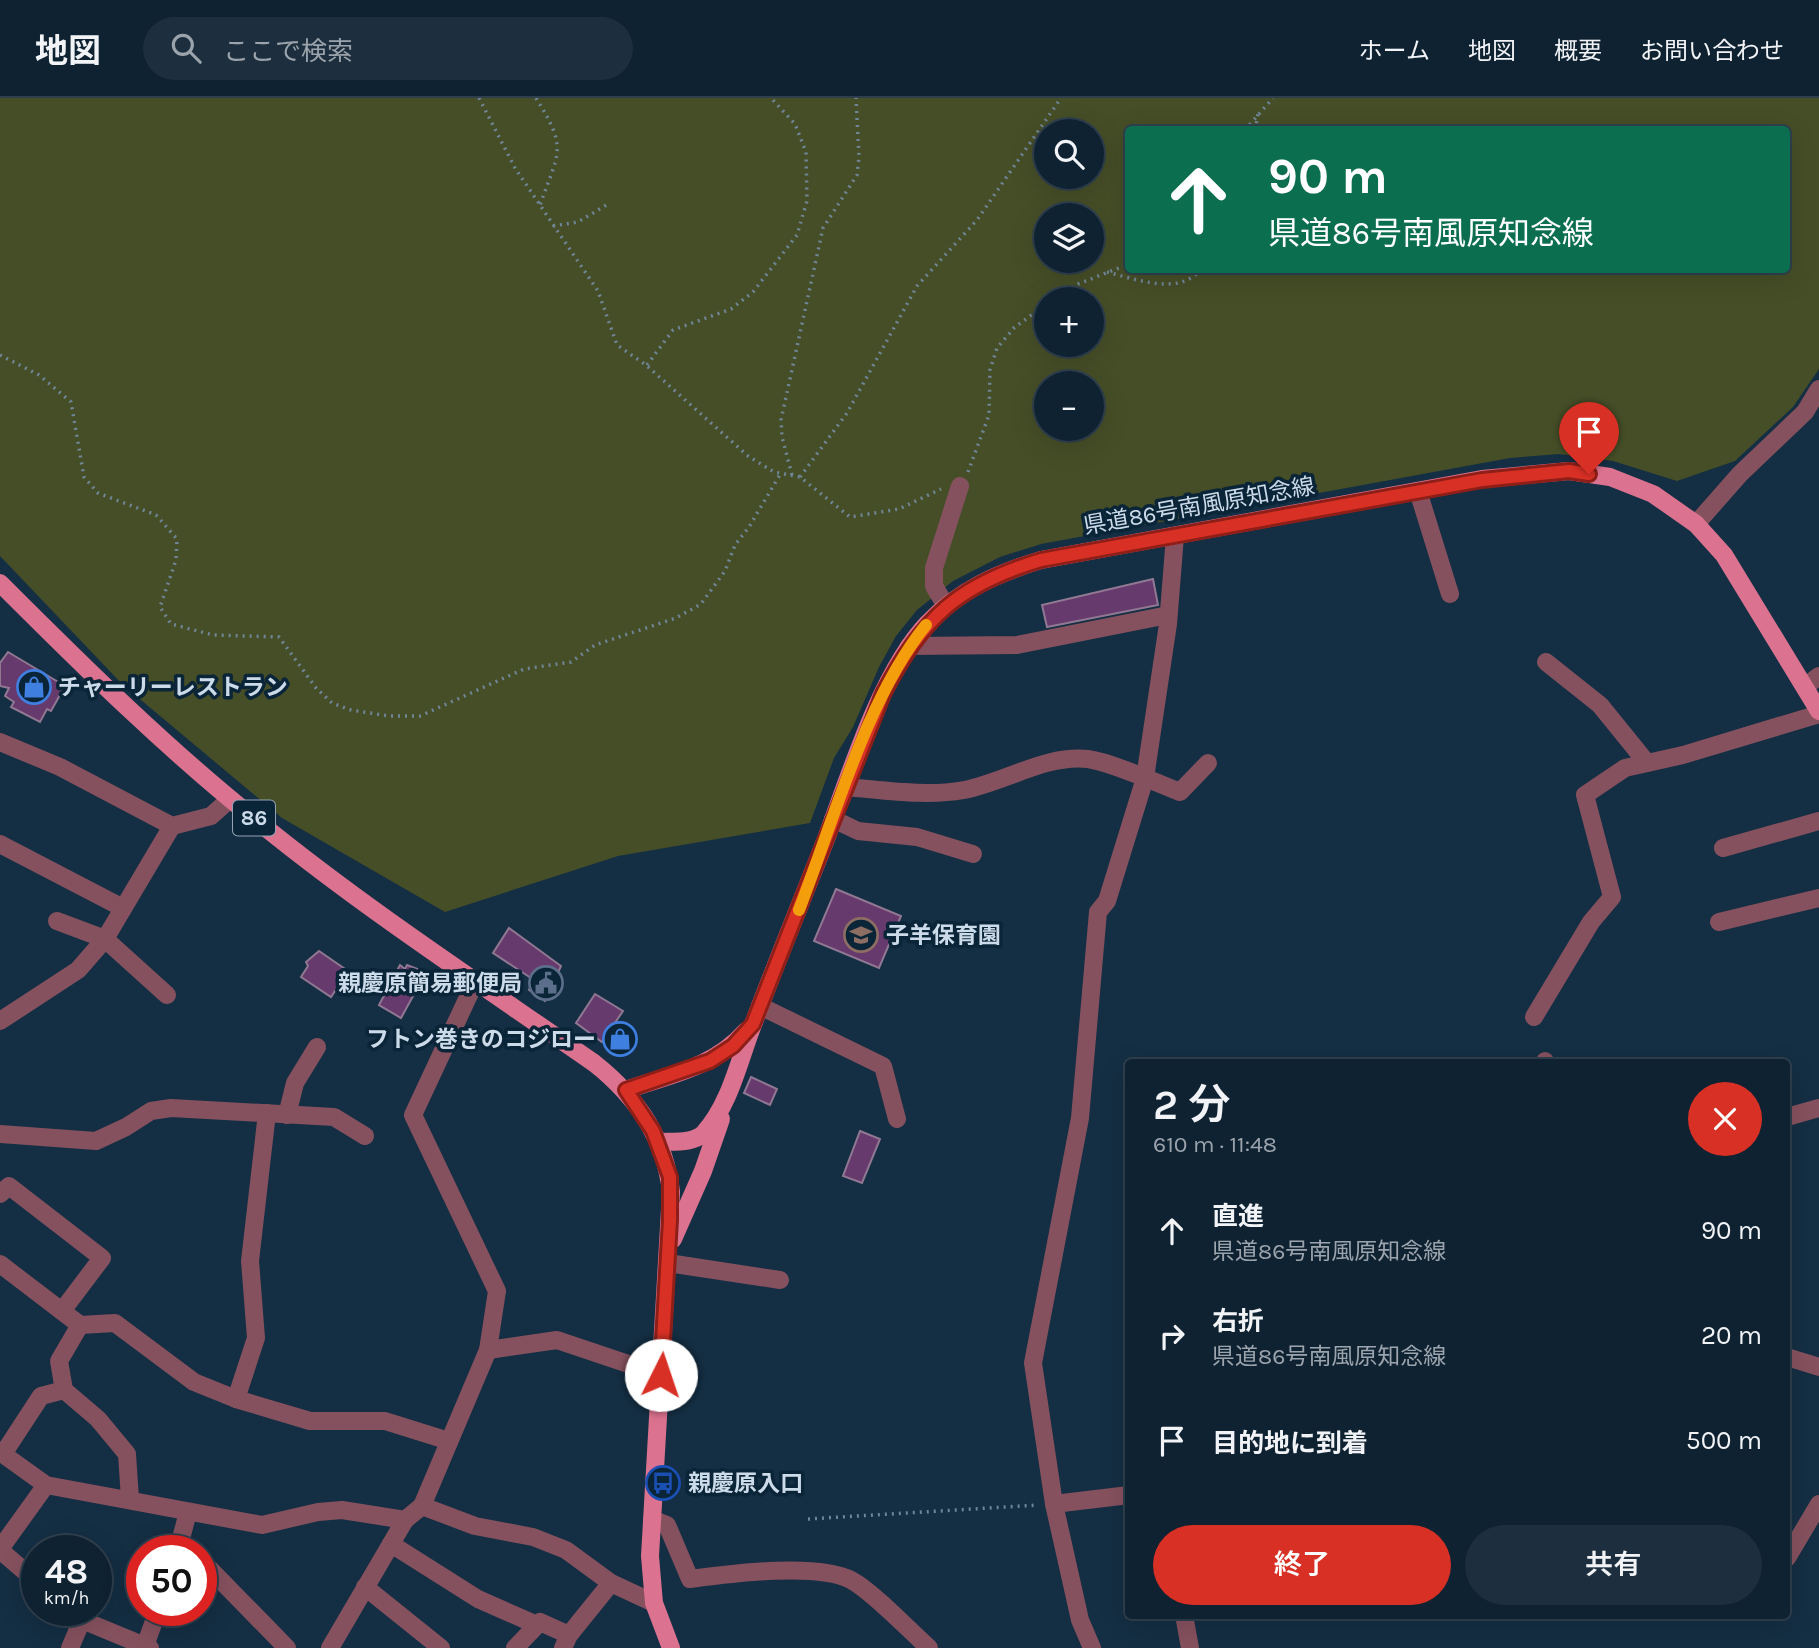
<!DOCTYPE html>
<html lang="ja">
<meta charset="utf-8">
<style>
body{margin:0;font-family:Karla,"Noto Sans JP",sans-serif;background:#1d2f3e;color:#f1f3f6;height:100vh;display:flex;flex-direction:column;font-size:26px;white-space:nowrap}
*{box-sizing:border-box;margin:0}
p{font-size:23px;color:#9ba4ac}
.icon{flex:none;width:38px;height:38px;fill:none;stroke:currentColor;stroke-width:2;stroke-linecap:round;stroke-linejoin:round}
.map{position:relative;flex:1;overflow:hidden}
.side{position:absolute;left:1125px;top:961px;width:665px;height:560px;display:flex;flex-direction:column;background:#0f2232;border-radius:7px;box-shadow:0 7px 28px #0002,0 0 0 2px #2f3f4d}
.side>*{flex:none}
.top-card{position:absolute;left:1125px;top:28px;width:665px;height:147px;border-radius:7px;box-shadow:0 7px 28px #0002,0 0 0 2px #2f3f4d;background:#0b6e4f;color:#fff;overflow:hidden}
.controls{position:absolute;left:1034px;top:21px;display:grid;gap:14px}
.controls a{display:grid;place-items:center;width:70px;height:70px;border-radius:50%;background:#0f2232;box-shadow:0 7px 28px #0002,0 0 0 2px #2f3f4d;font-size:35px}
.speed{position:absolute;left:21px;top:1437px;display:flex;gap:14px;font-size:35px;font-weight:700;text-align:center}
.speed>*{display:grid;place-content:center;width:91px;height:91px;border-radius:50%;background:#0f2232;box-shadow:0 7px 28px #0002,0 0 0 2px #2f3f4d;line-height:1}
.speed small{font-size:18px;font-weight:400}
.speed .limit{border:10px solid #d22;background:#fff;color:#111}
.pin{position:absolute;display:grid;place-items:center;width:60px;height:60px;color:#fff;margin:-72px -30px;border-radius:50% 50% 50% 0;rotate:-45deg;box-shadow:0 0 7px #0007}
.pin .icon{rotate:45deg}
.me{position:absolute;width:77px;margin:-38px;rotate:4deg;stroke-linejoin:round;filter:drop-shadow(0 0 5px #0008)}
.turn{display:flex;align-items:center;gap:24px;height:147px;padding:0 28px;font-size:32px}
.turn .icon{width:91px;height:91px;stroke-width:2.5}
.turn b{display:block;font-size:49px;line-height:60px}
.round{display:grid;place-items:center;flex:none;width:74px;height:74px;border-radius:37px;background:#1d2f3e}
.headline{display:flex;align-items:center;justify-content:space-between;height:119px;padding:0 28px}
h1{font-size:42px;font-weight:600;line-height:52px}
.primary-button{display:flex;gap:14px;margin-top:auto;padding:14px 28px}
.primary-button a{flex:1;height:80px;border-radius:42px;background:#d93025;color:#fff;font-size:28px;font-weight:600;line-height:80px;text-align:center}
.primary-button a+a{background:#1d2f3e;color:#f1f3f6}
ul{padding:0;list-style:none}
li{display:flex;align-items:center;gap:21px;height:105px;padding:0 28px}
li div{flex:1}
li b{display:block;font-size:26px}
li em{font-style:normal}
header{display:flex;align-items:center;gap:42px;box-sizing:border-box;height:98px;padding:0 35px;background:#0f2232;border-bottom:2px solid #2f3f4d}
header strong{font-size:33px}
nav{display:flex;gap:38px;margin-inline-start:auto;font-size:24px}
.search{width:490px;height:63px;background:#1d2f3e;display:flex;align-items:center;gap:18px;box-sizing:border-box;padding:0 24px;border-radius:38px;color:#9ba4ac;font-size:26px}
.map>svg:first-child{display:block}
</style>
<header>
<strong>地図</strong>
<div class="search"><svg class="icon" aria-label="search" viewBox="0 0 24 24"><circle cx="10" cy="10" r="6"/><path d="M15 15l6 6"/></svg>ここで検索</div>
<nav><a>ホーム</a><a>地図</a><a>概要</a><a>お問い合わせ</a></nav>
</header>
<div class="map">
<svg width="1819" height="1550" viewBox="0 0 1819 1550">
<rect width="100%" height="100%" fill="#142e43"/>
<path fill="#464e27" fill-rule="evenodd" d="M0,0h1819v271l-26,38 -58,54 -58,20 -64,-20 -54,-7 -49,4 -469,86 -41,13 -47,24 -36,29 -21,26 -17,31 -26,60 -19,31 -24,65 -192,33 -173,56 -163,-94 -159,-133 -123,-129zM1129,32h658v140h-658zM1046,33h46v46h-46zM1046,117h46v46h-46zM1046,201h46v46h-46zM1046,285h46v46h-46z"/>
<g fill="#673a6d" stroke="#907893" stroke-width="2">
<path d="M1153,481l5,26 -111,22 -5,-22z"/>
<path d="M8,554l57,34 -14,25 -4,-2 -7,13 -29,-15 3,-5 -9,-6 4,-8 -9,-2v-23z"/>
<path d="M836,791l65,27 -22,52 -65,-27z"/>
<path d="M509,830l52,38 -16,35 -16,-11 5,-10 -41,-27z"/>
<path d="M319,853l29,20 -17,26 -30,-20 7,-11 -2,-4z"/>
<path d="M400,867l5,4 2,-4 13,5 -3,5 6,3 -22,40 -22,-13z"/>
<path d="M595,896l28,17 -21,31 -26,-19z"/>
<path d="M751,979l26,12 -7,16 -26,-12z"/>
<path d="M860,1033l20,8 -18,44 -19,-7z"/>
</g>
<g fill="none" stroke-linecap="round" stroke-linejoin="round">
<g stroke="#708596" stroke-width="3.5" stroke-dasharray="2 5" stroke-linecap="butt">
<path d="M479,0l36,70 83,123 19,54 29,20 102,91 26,16 26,5 50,40 49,-8 42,-20"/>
<path d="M536,0c32,51 23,53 4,107"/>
<path d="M1245,32l28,-32"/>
<path d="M1255,32l3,-16"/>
<path d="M553,128l25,-4 30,-18"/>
<path d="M1107,174c28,7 72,24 93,-2"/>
<path d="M1054,201l24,-15 51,-20"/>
<path d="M0,257l39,20 32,27 13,75 14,16 58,22 21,24 -1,21 -16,47 11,17 42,11 66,2 37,51 16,15 19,7 38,6h31l104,-47 47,-7 24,-17 81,-27 25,-14 24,-33 10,-26 14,-18 32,-54"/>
<path d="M647,267l26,-35 58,-21 22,-17 44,-57 10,-34 -1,-49 -11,-28 -24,-26"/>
<path d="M968,374l21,-57 1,-45 7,-22 17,-20 32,-24"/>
<path d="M792,377l-10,-38 -1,-17 42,-192 34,-53 2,-18 -3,-59"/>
<path d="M800,379l47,-64 70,-127 60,-66 84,-122"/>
<path d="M808,1421l230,-14"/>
</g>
<g stroke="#85515e" stroke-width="18">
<path d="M1418,393l32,103"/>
<path d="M1696,426l44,-50 65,-62 14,-23"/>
<path d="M946,508l-12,-20v-18l26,-82"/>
<path d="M909,548l108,-1 151,-30"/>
<path d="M1546,564l54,43 47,58"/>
<path d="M1806,588l13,-10"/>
<path d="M0,644l60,25 112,59 39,-10 19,-17"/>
<path d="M845,689c39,3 80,10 119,3 41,-8 83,-36 124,-31 26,4 66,23 92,33l28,-29"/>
<path d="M833,721l25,12 59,6 56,17"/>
<path d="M0,746l123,64"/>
<path d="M1723,750l96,-27"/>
<path d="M57,823l48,18 62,56"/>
<path d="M1719,824l100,-24"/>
<path d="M760,908l123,60 14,53"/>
<path d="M1534,919l57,-95 21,-25 -27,-102 40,-27 58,-13 136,-41"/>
<path d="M0,923l78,-51 27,-31 67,-113"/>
<path d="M1545,963v1"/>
<path d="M287,1017l8,-32 22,-36"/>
<path d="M1787,1019l32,-9"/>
<path d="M0,1036l96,7 30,-14 25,-16 20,-3 163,9 31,19"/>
<path d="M0,1096l9,-8 93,72 -40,53"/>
<path d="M668,1165l112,17"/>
<path d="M0,1166l80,61 35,-2 79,59 42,17 74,22h75l64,20"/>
<path d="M80,1227l-21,36 5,29 34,29 29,35 3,45"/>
<path d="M488,1252l69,-10 104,35"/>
<path d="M1787,1259l32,10"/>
<path d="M236,1301l20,-61 -6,-77 17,-148"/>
<path d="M0,1354l46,33 216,40 56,-13 24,-2 63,10 17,-14 53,20 58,11 33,13 45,33 43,20"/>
<path d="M3,1356l38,-58 23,-6"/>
<path d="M1054,1406l75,-9"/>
<path d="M422,1408l66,-156 9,-59 -84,-176 63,-135"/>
<path d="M652,1421l15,6 23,54c39,-5 127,-17 161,1 21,11 59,51 78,68"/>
<path d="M391,1446l87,55 59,26"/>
<path d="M0,1451l46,-64"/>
<path d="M0,1452l37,32"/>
<path d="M178,1452l10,-38"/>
<path d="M1787,1460l32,-54"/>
<path d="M201,1462l86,88"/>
<path d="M365,1489l76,61"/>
<path d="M70,1512l12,10 -12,28"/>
<path d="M1184,1517l6,33"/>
<path d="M82,1522l63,26"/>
<path d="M150,1550l-5,-2 13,-36"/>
<path d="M330,1550l75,-128"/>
<path d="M515,1550l25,-26 29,13"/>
<path d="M563,1550l6,-13 42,-52"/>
<path d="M1092,1550l-12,-28 -26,-116 -21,-141 47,-245 18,-206 9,-11 38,-123 23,-154 7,-88"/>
</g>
<g stroke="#db728f" stroke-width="18">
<path d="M0,485c84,84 168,167 261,241 106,86 221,161 333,239 42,33 71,74 77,129l-21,364 4,47 17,45"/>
<path d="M626,992c45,-16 87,-22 120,-59"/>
<path d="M658,1044c14,-1 35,2 46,-9 27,-30 35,-74 50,-111 23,-61 48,-122 72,-183 24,-64 55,-166 101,-215 32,-34 71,-51 114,-64l441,-81 87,-8 41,6 43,17 43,30 28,31 95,156"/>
<path d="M673,1141l30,-68 18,-52"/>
</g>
</g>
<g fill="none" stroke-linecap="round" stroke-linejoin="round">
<g stroke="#8d1f18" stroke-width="18">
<path id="route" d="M661,1277l9,-155v-43l-17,-46 -27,-41 84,-29 23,-15 20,-22 130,-330c40,-77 75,-109 158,-134l441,-80 87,-9 20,3"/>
</g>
<use href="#route" stroke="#d93025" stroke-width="12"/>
<path stroke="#f59e0b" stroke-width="12" d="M799,812c35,-90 67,-211 127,-285"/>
</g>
<defs>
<g id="shop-ring" transform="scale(1.75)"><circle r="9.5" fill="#0a2438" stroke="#3f7fe0" stroke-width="1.5"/><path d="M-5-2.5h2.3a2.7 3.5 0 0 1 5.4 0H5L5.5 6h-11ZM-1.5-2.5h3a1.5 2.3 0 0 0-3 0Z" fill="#3f7fe0"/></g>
<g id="school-ring" transform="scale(1.75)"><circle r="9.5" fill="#0a2438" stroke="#8d6e63" stroke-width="1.5"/><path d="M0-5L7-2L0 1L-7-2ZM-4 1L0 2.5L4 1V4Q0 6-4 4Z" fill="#8d6e63"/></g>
<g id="civic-ring" transform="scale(1.75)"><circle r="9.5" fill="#0a2438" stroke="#5c6f8a" stroke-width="1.5"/><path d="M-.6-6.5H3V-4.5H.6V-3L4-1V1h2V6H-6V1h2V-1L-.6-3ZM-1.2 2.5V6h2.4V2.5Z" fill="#5c6f8a"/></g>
<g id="bus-ring" transform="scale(1.75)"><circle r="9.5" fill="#0a2438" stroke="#1a4fb4" stroke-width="1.5"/><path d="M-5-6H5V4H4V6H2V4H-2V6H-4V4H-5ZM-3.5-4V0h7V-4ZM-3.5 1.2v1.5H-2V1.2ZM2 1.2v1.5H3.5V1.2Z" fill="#1a4fb4"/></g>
</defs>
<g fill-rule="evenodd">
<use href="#shop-ring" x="34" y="589"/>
<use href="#school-ring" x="861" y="837"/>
<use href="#civic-ring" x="546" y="885"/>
<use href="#shop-ring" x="620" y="941"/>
<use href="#bus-ring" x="663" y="1385"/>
</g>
<g text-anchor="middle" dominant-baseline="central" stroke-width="7" stroke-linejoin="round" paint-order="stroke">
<rect fill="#0a2438" stroke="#92a4b4" stroke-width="2" x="233" y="702.5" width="42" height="35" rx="5"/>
<g font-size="21" font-weight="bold" fill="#ccdbe9">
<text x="254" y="720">86</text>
</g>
<g font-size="23" fill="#ccdbe9" stroke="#0a2438">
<text transform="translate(1199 408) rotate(-10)">県道86号南風原知念線</text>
</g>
<g font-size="23" font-weight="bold" fill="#ccdbe9" stroke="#0a2438" text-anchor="start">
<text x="58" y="589">チャーリーレストラン</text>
<text x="886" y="837">子羊保育園</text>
<text x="522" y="885" text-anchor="end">親慶原簡易郵便局</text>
<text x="596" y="941" text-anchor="end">フトン巻きのコジロー</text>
<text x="688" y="1385">親慶原入口</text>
</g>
</g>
</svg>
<div class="controls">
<a><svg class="icon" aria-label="search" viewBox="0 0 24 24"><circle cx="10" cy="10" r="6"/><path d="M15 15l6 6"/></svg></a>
<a><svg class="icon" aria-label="layers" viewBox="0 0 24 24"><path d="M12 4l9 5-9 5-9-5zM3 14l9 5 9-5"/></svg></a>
<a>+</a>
<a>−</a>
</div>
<div class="speed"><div>48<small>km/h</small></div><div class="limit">50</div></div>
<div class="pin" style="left:1589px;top:376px;background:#d93025"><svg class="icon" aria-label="arrive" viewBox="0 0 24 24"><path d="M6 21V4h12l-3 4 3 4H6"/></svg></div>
<svg class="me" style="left:661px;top:1277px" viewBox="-20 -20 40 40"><circle r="19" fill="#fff"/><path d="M0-13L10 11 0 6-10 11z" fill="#d93025"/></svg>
<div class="top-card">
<div class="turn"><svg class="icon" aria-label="ahead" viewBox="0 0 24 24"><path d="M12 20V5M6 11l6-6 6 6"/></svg><div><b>90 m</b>県道86号南風原知念線</div></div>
</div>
<section class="side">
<div class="headline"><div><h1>2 分</h1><p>610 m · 11:48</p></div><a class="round" style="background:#d93025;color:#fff"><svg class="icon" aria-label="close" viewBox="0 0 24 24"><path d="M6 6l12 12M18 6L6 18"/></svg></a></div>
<ul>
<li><svg class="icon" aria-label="ahead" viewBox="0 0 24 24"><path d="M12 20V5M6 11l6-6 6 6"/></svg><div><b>直進</b><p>県道86号南風原知念線</p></div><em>90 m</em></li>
<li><svg class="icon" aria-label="right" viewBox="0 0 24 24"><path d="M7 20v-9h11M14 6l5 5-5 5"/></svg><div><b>右折</b><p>県道86号南風原知念線</p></div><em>20 m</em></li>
<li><svg class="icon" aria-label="arrive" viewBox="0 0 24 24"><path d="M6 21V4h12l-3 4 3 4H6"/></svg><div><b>目的地に到着</b></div><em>500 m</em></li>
</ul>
<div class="primary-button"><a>終了</a><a>共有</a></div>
</section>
</div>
